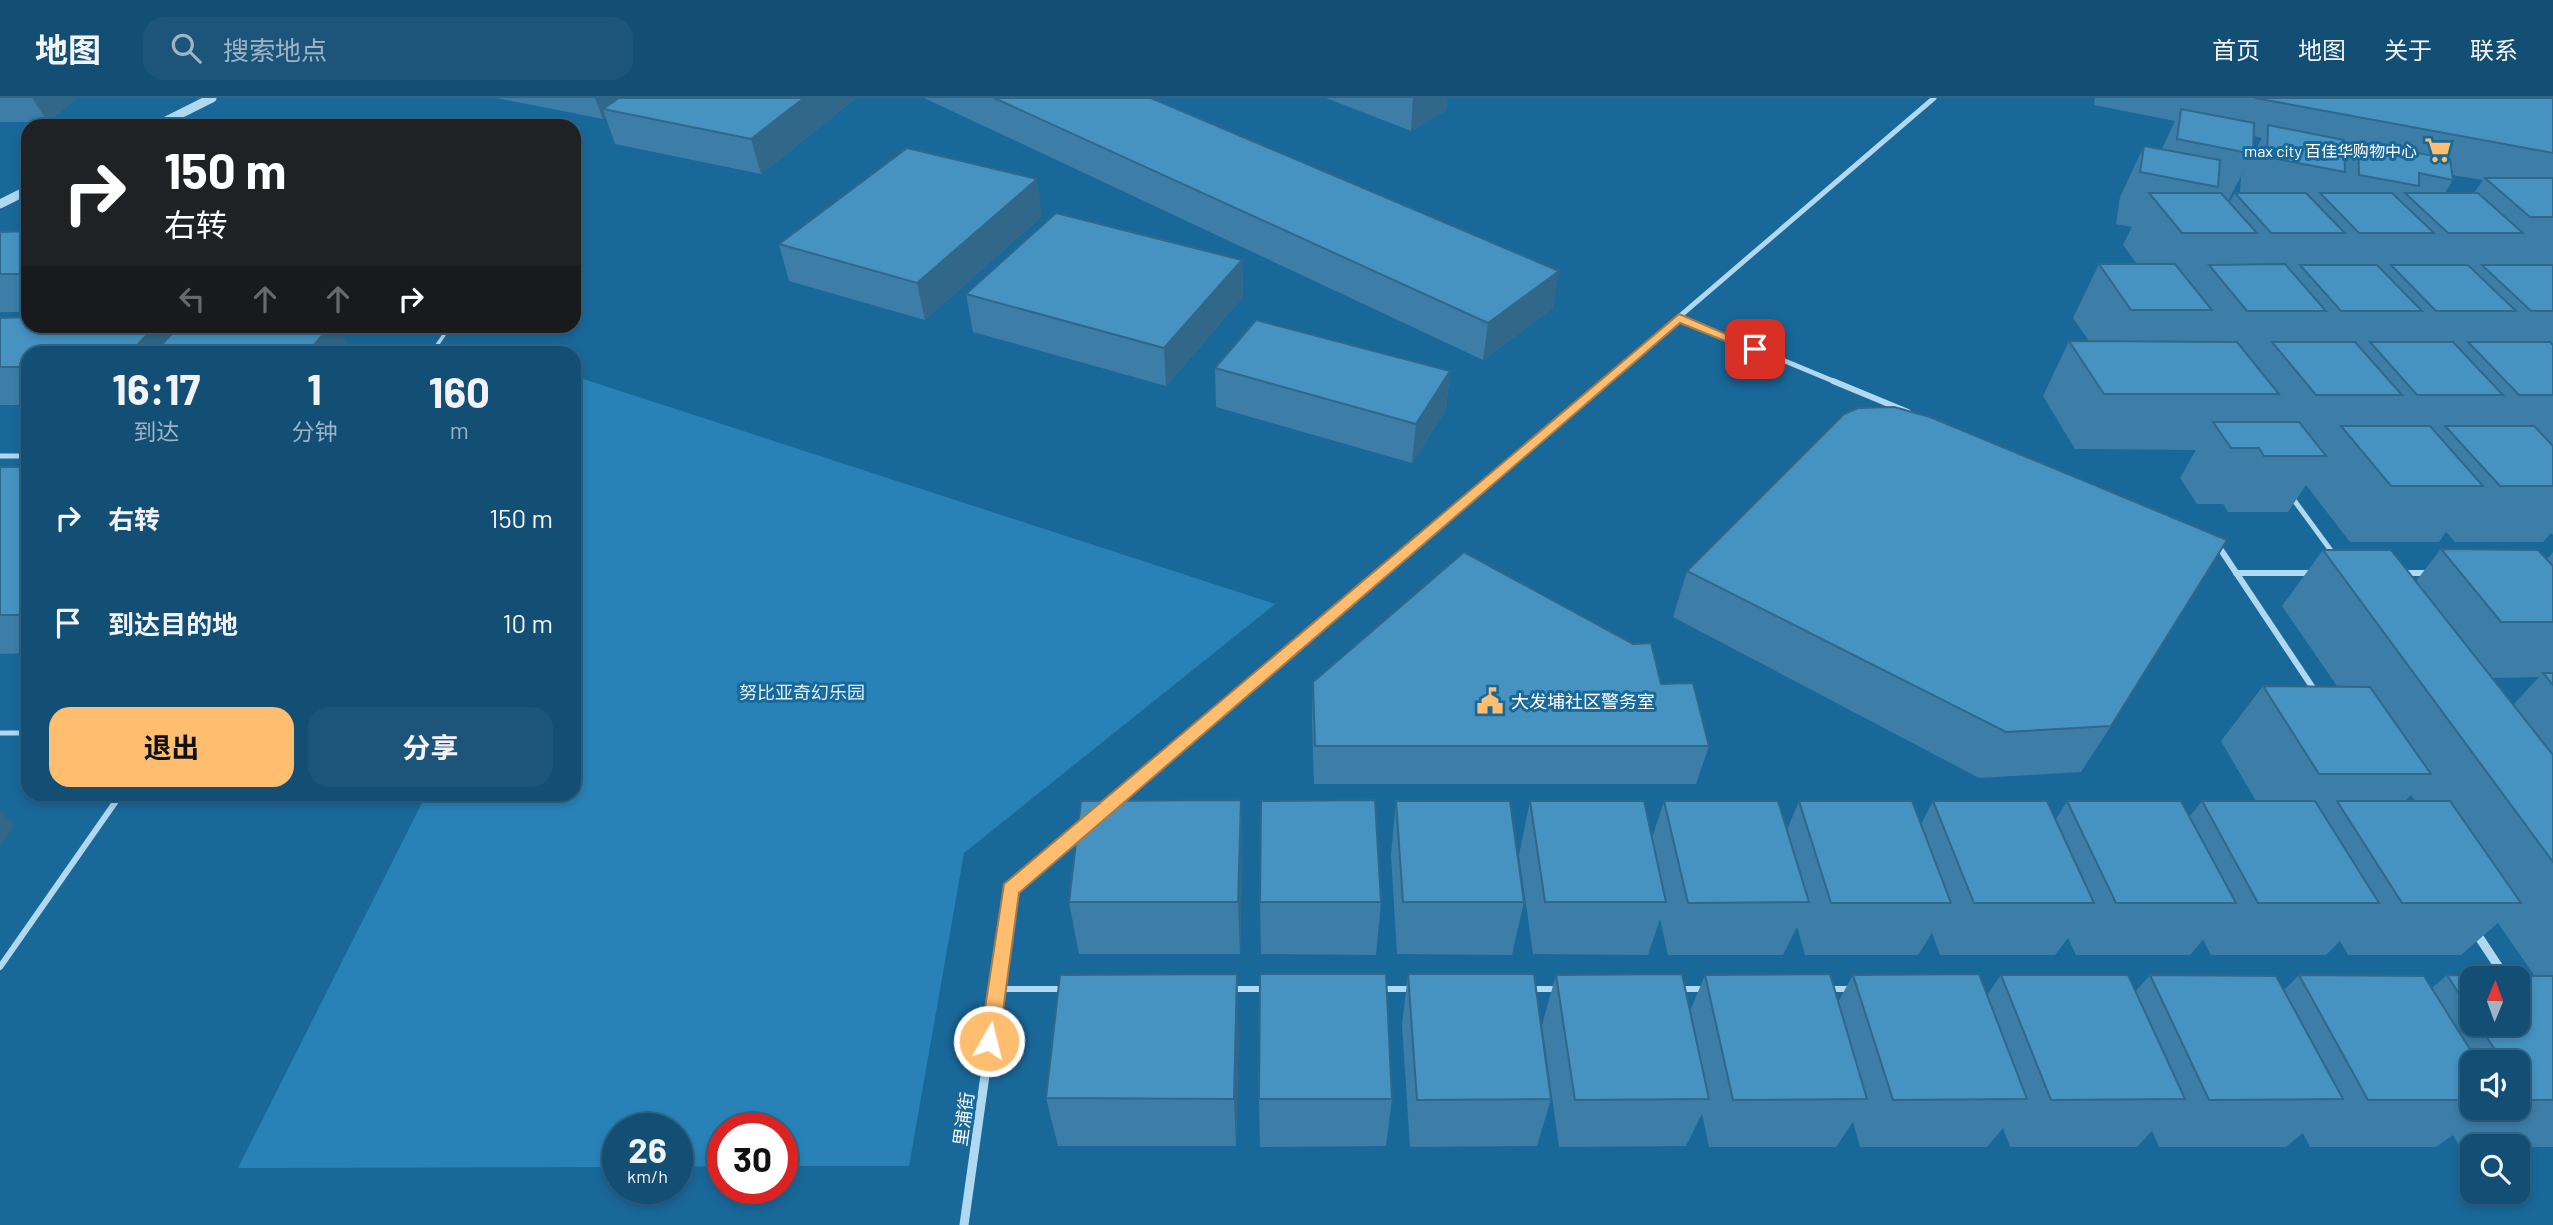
<!DOCTYPE html>
<html lang="zh">
<meta charset="utf-8">
<style>
body{margin:0;font-family:Barlow,"Noto Sans SC",sans-serif;background:#1c5579;color:#f1f3f6;height:100vh;display:flex;flex-direction:column;font-size:26px;white-space:nowrap}
*{box-sizing:border-box;margin:0}
p{font-size:23px;color:#9db4c5}
.icon{flex:none;width:38px;height:38px;fill:none;stroke:currentColor;stroke-width:2;stroke-linecap:round;stroke-linejoin:round}
.map{position:relative;flex:1;overflow:hidden}
.side{position:absolute;left:21px;top:248px;width:560px;height:455px;display:flex;flex-direction:column;background:#134e74;border-radius:21px;box-shadow:0 4px 10px #0003,0 0 0 2px #326586}
.side>*{flex:none}
.hud{position:absolute;left:21px;top:21px;width:560px;height:214px;border-radius:21px;box-shadow:0 4px 10px #0003,0 0 0 2px #326586;background:#202124;color:#fff;overflow:hidden}
.needle{width:46px;rotate:1deg}
.tools{position:absolute;left:2460px;top:868px;display:grid;gap:14px}
.tools a{display:grid;place-items:center;width:70px;height:70px;border-radius:14px;background:#134e74;box-shadow:0 4px 10px #0003,0 0 0 2px #326586;font-size:35px}
.speed{position:absolute;left:602px;top:1015px;display:flex;gap:14px;font-size:35px;font-weight:700;text-align:center}
.speed>*{display:grid;place-content:center;width:91px;height:91px;border-radius:50%;background:#134e74;box-shadow:0 4px 10px #0003,0 0 0 2px #326586;line-height:1}
.speed small{font-size:18px;font-weight:400}
.speed .limit{border:10px solid #d22;background:#fff;color:#111}
.pin{position:absolute;display:grid;place-items:center;width:60px;height:60px;color:#fff;margin:-30px;border-radius:14px;box-shadow:0 4px 10px #0006}
.me{position:absolute;width:77px;margin:-38px;rotate:8deg;stroke-linejoin:round;filter:drop-shadow(0 0 5px #0008)}
.turn{display:flex;align-items:center;gap:24px;height:147px;padding:0 28px;font-size:32px}
.turn .icon{width:91px;height:91px;stroke-width:2.5}
.turn b{display:block;font-size:49px;line-height:60px}
.lanes{display:flex;align-items:center;height:66px;padding:0 28px;background:#0003;justify-content:center;gap:35px;direction:ltr}
.lanes .off{opacity:.35}
.eta{display:flex;justify-content:space-evenly;align-items:center;height:119px;text-align:center}
.eta b{font-size:42px;font-weight:700;line-height:49px}
.action{display:flex;gap:14px;margin-top:auto;padding:14px 28px}
.action a{flex:1;height:80px;border-radius:21px;background:#ffbd70;color:#111;font-size:28px;font-weight:700;line-height:80px;text-align:center}
.action a+a{background:#1c5579;color:#f1f3f6}
ul{padding:0;list-style:none}
li{display:flex;align-items:center;gap:21px;height:105px;padding:0 28px}
li div{flex:1}
li b{display:block;font-size:26px}
li em{font-style:normal}
header{display:flex;align-items:center;gap:42px;box-sizing:border-box;height:98px;padding:0 35px;background:#134e74;border-bottom:2px solid #326586}
header strong{font-size:33px}
nav{display:flex;gap:38px;margin-inline-start:auto;font-size:24px}
.search{width:490px;height:63px;background:#1c5579;display:flex;align-items:center;gap:18px;box-sizing:border-box;padding:0 24px;border-radius:21px;color:#9db4c5;font-size:26px}
.map>svg:first-child{display:block}
</style>
<header>
<strong>地图</strong>
<div class="search"><svg class="icon" aria-label="search" viewBox="0 0 24 24"><circle cx="10" cy="10" r="6"/><path d="M15 15l6 6"/></svg>搜索地点</div>
<nav><a>首页</a><a>地图</a><a>关于</a><a>联系</a></nav>
</header>
<div class="map">
<svg width="2553" height="1127" viewBox="0 0 2553 1127">
<rect width="100%" height="100%" fill="#19689a"/>
<path fill="#2982b7" d="M574,278l701,228 -311,249 -55,313h-127v-37h-59v37l-46,1v-38h-59v38l-380,1 188,-373 148,-1z"/>
<g fill="none" stroke-linecap="round" stroke-linejoin="round">
<path stroke="#b0d8f1" stroke-width="3.5" d="M431,256l19,-28"/>
<g stroke="#b0d8f1" stroke-width="5">
<path d="M0,358h28"/>
<path d="M2291,398l44,60"/>
<path d="M0,635h28"/>
</g>
<g stroke="#b0d8f1" stroke-width="6">
<path d="M0,869l121,-173"/>
<path d="M997,891h66"/>
<path d="M1230,891h36"/>
<path d="M1380,891h33"/>
<path d="M1531,891h25"/>
<path d="M1678,891h29"/>
<path d="M1828,891h22"/>
</g>
<g stroke="#b0d8f1" stroke-width="5">
<path d="M1679,219l159,66"/>
<path d="M1602,285l332,-285"/>
</g>
<g stroke="#b0d8f1" stroke-width="6">
<path d="M1833,283l75,31"/>
<path d="M2217,446l100,150"/>
<path d="M2236,475h76"/>
<path d="M2401,475h30"/>
<path d="M1173,652l431,-369"/>
</g>
<g stroke="#b0d8f1" stroke-width="9">
<path d="M1108,708l67,-57"/>
<path d="M2475,833l31,47"/>
<path d="M964,1127l47,-335 72,-63"/>
</g>
<g stroke="#b0d8f1" stroke-width="9">
<path d="M156,28l56,-28"/>
<path d="M0,106l28,-14"/>
</g>
</g>
<g fill="#3c7ea7" fill-rule="evenodd">
<path d="M0,0h77l-29,24h-48z"/>
<path d="M496,0h360l-95,76 -146,-30 -9,-26 -3,1z"/>
<path d="M924,0h227l402,210 -70,52z"/>
<path d="M1326,0h121l-1,12 -35,21z"/>
<path d="M2095,0h458v437l-2,-2 -8,9h-88l-9,-10 -7,10h-89l-44,-57 -18,27h-60l-5,-8h-26l-17,-26 16,-28 -121,-1 -32,-53 26,-55h20l-16,-23 26,-54h38l-14,-19 9,-18 -16,-3 4,-27 24,-51 18,3 13,-28 -81,-16zM2254,38l8,2 -21,38 -1,17h-5l-6,9 -1,-1 25,-47zM2344,56l6,1 -5,9zM2452,77l31,5 -9,13h-29l8,-13z"/>
<path d="M1042,118l-117,104 -136,-39 -10,-37z"/>
<path d="M28,133v81h-28v-80z"/>
<path d="M1242,162l1,37 -77,89 -193,-54 -7,-38z"/>
<path d="M0,220l168,8 5,6 6,-6h158l16,28h-325v51h-28z"/>
<path d="M1215,270l235,3 -4,38 -34,54 -196,-56z"/>
<path d="M0,369h28v186l-28,1z"/>
<path d="M2441,451l106,10 6,-7v595h-93l-7,-12 -17,12h-126l-7,-14 -17,14h-127l-7,-16 -15,16h-127l-7,-19 -16,19h-127l-7,-25 -17,25h-127l-7,-33 -16,32 -127,1 -17,-122 14,-50 134,36 15,-36 133,27 15,-27 134,20 14,-20 134,17 15,-17 134,15 15,-15 133,13 15,-13h87l-36,-52 -37,32h-113l-8,-14 -14,14h-115l-8,-15 -13,15h-114l-8,-17 -13,17h-115l-8,-22 -14,22h-113l-8,-28 -14,28h-115l-8,-36 -12,36 -115,-1 -14,-99 11,-54 122,37 12,-37 123,29 12,-29 122,23 12,-23 123,18 11,-18 123,15 12,-15h54l-35,-60 42,-55h74l-55,-80 41,-56 93,31zM2539,579l-26,28 -21,-27zM2411,697l4,6h-10zM2473,880l45,46h-45zM2473,964h45v46h-45z"/>
<path d="M1687,473l424,155 -30,46 -102,6 -306,-161z"/>
<path d="M1313,584l348,2 48,62 -13,38h-382l-2,-63z"/>
<path d="M1241,702l1,54 -2,100h-161l-10,-52z"/>
<path d="M1396,703l128,101 -12,53 -115,-1 -6,-99z"/>
<path d="M1260,804h121l-5,53 -115,-1z"/>
<path d="M1408,876l143,125 -14,47 -127,1 -8,-122z"/>
<path d="M1239,927l-3,121h-178l-12,-48z"/>
<path d="M1259,1001h133l-6,47 -126,1z"/>
</g>
<g fill="#316788">
<path d="M32,0h45l-29,24z"/>
<path d="M595,0h40l-32,11 3,9 -3,1z"/>
<path d="M804,0h52l-95,76 -10,-35z"/>
<path d="M1413,0h34l-1,12 -35,21z"/>
<path d="M276,22l3,6h-9z"/>
<path d="M1037,81l5,37 -117,104 -8,-37z"/>
<path d="M1242,162l1,37 -77,89 -2,-38z"/>
<path d="M1559,173l-6,37 -70,52 5,-37z"/>
<path d="M155,228h13l18,26h-31l1,2h-27z"/>
<path d="M330,228h7l16,28h-42l-2,-3z"/>
<path d="M1450,273l-4,38 -34,54 4,-39z"/>
<path d="M1241,702l1,54 -2,100 -2,-52z"/>
<path d="M0,713l15,14 -15,21z"/>
<path d="M1237,876l2,51 -3,121 -2,-47z"/>
</g>
<g fill="#4693c2" stroke="#316788" stroke-width="2">
<path d="M619,0h185l-53,41 -148,-30z"/>
<path d="M994,0h157l408,173 -71,52z"/>
<path d="M2255,0h298v55z"/>
<path d="M2181,11l73,14 -1,31 -76,-15z"/>
<path d="M193,22h83l-6,6h-83z"/>
<path d="M2268,27l76,15 1,32 -78,-15z"/>
<path d="M2358,44l92,17 3,21 -34,-7v13l-60,-11z"/>
<path d="M2144,48l76,14 -2,27 -78,-15z"/>
<path d="M907,50l130,31 -120,104 -138,-39z"/>
<path d="M2485,80h68v39h-23z"/>
<path d="M2149,95h72l36,40h-75z"/>
<path d="M2235,95h71l39,40h-74z"/>
<path d="M2320,95h72l42,40h-75z"/>
<path d="M2405,95h73l45,40h-75z"/>
<path d="M1056,115l186,47 -78,88 -198,-54z"/>
<path d="M28,133v43h-28v-42z"/>
<path d="M2099,166h76l37,46h-81z"/>
<path d="M2285,166l41,47h-79l-38,-46z"/>
<path d="M2300,167h77l45,46h-81z"/>
<path d="M2391,167h77l48,46h-80z"/>
<path d="M2482,167h71v46h-22z"/>
<path d="M28,219v9h127l-26,28h-101v13h-28v-49z"/>
<path d="M1256,222l194,51 -34,53 -201,-56z"/>
<path d="M179,228h151l-21,25 -154,1z"/>
<path d="M2069,243l168,1 42,52h-175z"/>
<path d="M2272,244h83l47,53h-86z"/>
<path d="M2370,244h83l50,53h-86z"/>
<path d="M2468,244h82l3,3v50h-34z"/>
<path d="M1894,309l36,10 297,123 -116,186 -105,6 -319,-161 157,-157 14,-6z"/>
<path d="M2213,324h86l27,34h-62l-5,-8h-28z"/>
<path d="M2341,328h89l53,60h-92z"/>
<path d="M2445,328h89l19,20v40h-53z"/>
<rect x="0" y="369" width="28" height="148"/>
<path d="M2441,451l97,1 15,16v56h-52z"/>
<path d="M2323,452h68l162,205v107z"/>
<path d="M1464,454l169,92 18,-1 10,41 32,-1 16,63h-394l-2,-64z"/>
<path d="M2543,575h10v12z"/>
<path d="M2263,588l107,1 61,87h-112z"/>
<path d="M1241,702l-3,102h-169l12,-101z"/>
<path d="M1375,702l6,102h-121l1,-101z"/>
<path d="M1396,703h114l14,101h-121z"/>
<path d="M1530,703h114l22,101h-121z"/>
<path d="M1664,703h114l31,101 -121,1z"/>
<path d="M1799,703h113l39,102h-120z"/>
<path d="M1933,703h114l47,102h-120z"/>
<path d="M2067,703h114l55,102h-120z"/>
<path d="M2202,703h113l64,102h-121z"/>
<path d="M2337,703h113l71,102h-119z"/>
<path d="M1237,876l-3,125 -188,-1 14,-123z"/>
<path d="M1260,876h126l6,125h-133z"/>
<path d="M1408,876h126l17,125 -134,1z"/>
<path d="M1682,876l27,125 -134,1 -19,-125z"/>
<path d="M1830,876l37,125 -134,1 -28,-125z"/>
<path d="M1979,876l48,125 -134,1 -40,-125z"/>
<path d="M2001,877h127l57,124 -134,1z"/>
<path d="M2150,877l126,1 67,123 -134,1z"/>
<path d="M2299,877l125,1 54,86h-5v38h-105z"/>
<path d="M2447,877l106,1v124h-27l-8,-13v-25h-15l-25,-38h40v-46h-45v37z"/>
</g>
<path fill="#ffbd70" stroke="#a67b49" stroke-width="2" d="M1679,216l82,35 -6,4 -75,-30 -661,570 -20,148 -3,7 -7,2 -7,-2 -2,-7 24,-157z"/>
<defs>
<g id="supermarket-bare" transform="scale(2.1)"><path d="M-6-5.5h2.5l.6 2H6L4.5 2H-2.5L-4.4-4H-6ZM-1.5 3.2a1.3 1.3 0 1 0 .1 0ZM3 3.2a1.3 1.3 0 1 0 .1 0Z" fill="#ffbd70" stroke="#19689a" stroke-width="2.5" paint-order="stroke"/></g>
<g id="civic-bare" transform="scale(2.1)"><path d="M-.6-6.5H3V-4.5H.6V-3L4-1V1h2V6H-6V1h2V-1L-.6-3ZM-1.2 2.5V6h2.4V2.5Z" fill="#ffbd70" stroke="#19689a" stroke-width="2.5" paint-order="stroke"/></g>
</defs>
<g fill-rule="evenodd">
<use href="#supermarket-bare" x="2438" y="52"/>
<use href="#civic-bare" x="1490" y="603"/>
</g>
<g text-anchor="middle" dominant-baseline="central" stroke-width="6" stroke-linejoin="round" paint-order="stroke">
<g font-size="16" fill="#fff" stroke="#19689a" text-anchor="end">
<text x="2417" y="52">max city 百佳华购物中心</text>
</g>
<g font-size="18" fill="#d7eefc" stroke="#19689a">
<text x="802" y="594">努比亚奇幻乐园</text>
</g>
<g font-size="18" fill="#fff" stroke="#19689a" text-anchor="start">
<text x="1511" y="603">大发埔社区警务室</text>
</g>
<g font-size="18" fill="#fff" stroke="#19689a">
<text transform="translate(963 1021) rotate(-82)">里浦街</text>
</g>
</g>
</svg>
<div class="tools">
<a><svg class="needle" viewBox="-14 -14 28 28"><path d="M0-13l5 13h-10z" fill="#e53935"/><path d="M0 13l5-13h-10z" fill="#9db4c5"/></svg></a>
<a><svg class="icon" aria-label="sound" viewBox="0 0 24 24"><path d="M4 9h4l5-4v14l-5-4H4zM17 9q2 3 0 6"/></svg></a>
<a><svg class="icon" aria-label="search" viewBox="0 0 24 24"><circle cx="10" cy="10" r="6"/><path d="M15 15l6 6"/></svg></a>
</div>
<div class="speed"><div>26<small>km/h</small></div><div class="limit">30</div></div>
<div class="pin" style="left:1755px;top:251px;background:#d93025"><svg class="icon" aria-label="arrive" viewBox="0 0 24 24"><path d="M6 21V4h12l-3 4 3 4H6"/></svg></div>
<svg class="me" style="left:989px;top:943px" viewBox="-20 -20 40 40"><circle r="17" fill="#ffbd70" stroke="#fff" stroke-width="3"/><path d="M0-11L8 9 0 5-8 9z" fill="#fff"/></svg>
<div class="hud">
<div class="turn"><svg class="icon" aria-label="right" viewBox="0 0 24 24"><path d="M7 20v-9h11M14 6l5 5-5 5"/></svg><div><b>150 m</b>右转</div></div>
<div class="lanes"><svg class="icon off" aria-label="left" viewBox="0 0 24 24"><path d="M17 20v-9H6M10 6l-5 5 5 5"/></svg><svg class="icon off" aria-label="ahead" viewBox="0 0 24 24"><path d="M12 20V5M6 11l6-6 6 6"/></svg><svg class="icon off" aria-label="ahead" viewBox="0 0 24 24"><path d="M12 20V5M6 11l6-6 6 6"/></svg><svg class="icon" aria-label="right" viewBox="0 0 24 24"><path d="M7 20v-9h11M14 6l5 5-5 5"/></svg></div>
</div>
<section class="side">
<div class="eta">
<div><b>16:17</b><p>到达</p></div>
<div><b>1</b><p>分钟</p></div>
<div><b>160</b><p>m</p></div>
</div>
<ul>
<li><svg class="icon" aria-label="right" viewBox="0 0 24 24"><path d="M7 20v-9h11M14 6l5 5-5 5"/></svg><div><b>右转</b></div><em>150 m</em></li>
<li><svg class="icon" aria-label="arrive" viewBox="0 0 24 24"><path d="M6 21V4h12l-3 4 3 4H6"/></svg><div><b>到达目的地</b></div><em>10 m</em></li>
</ul>
<div class="action"><a>退出</a><a>分享</a></div>
</section>
</div>
